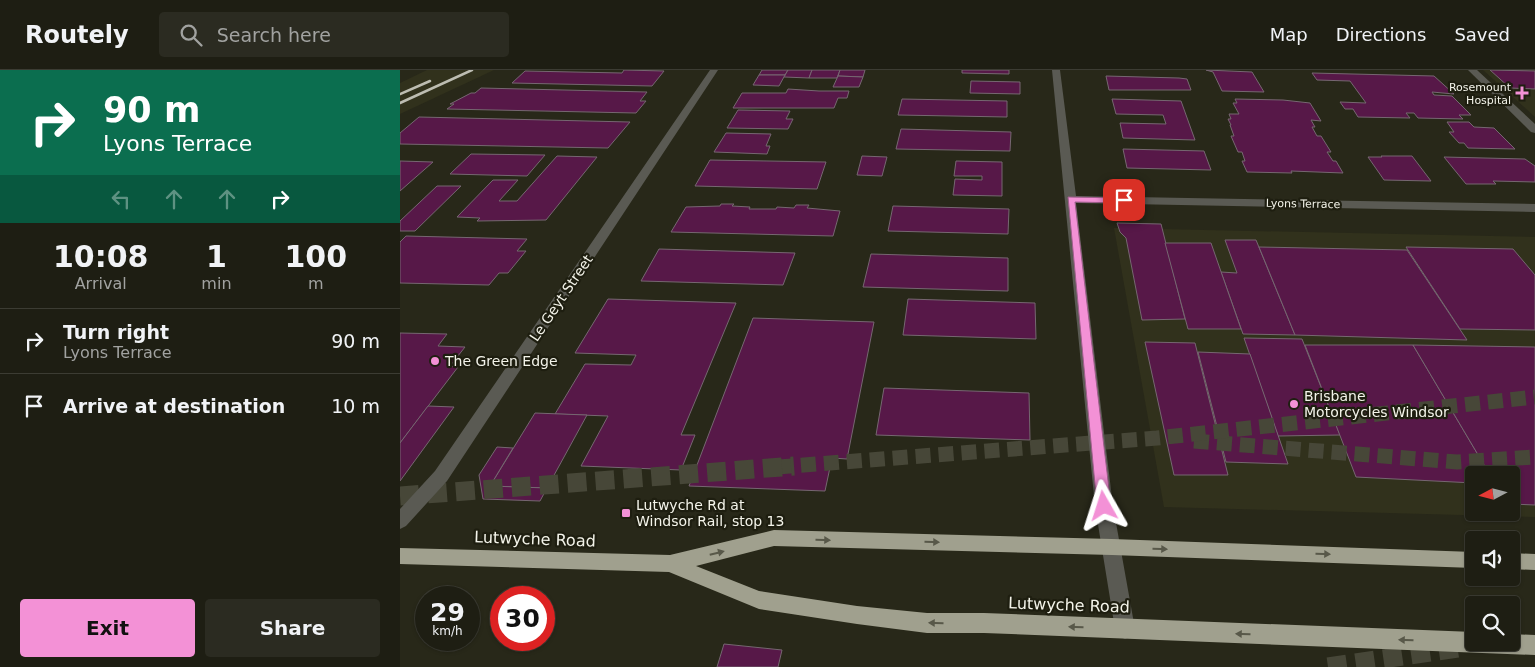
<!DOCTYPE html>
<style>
body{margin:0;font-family:"DejaVu Sans",sans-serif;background:#2b2b21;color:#f1f3f6;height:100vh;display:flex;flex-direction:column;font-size:19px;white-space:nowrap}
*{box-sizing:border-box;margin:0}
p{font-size:16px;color:#a1a2a0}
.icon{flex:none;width:28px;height:28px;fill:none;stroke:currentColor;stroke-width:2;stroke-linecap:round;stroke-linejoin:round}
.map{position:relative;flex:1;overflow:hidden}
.side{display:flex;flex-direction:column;background:#1e1e13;width:400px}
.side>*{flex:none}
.guide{background:#0b6e4f;color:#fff;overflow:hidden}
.needle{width:32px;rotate:263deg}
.tools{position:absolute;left:1065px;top:396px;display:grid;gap:10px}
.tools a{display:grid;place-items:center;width:55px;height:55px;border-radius:5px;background:#1e1e13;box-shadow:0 1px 4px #0004,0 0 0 1px #3c3c33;font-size:25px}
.speed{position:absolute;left:15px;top:516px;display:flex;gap:10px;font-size:25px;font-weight:700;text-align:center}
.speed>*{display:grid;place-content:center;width:65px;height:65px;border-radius:50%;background:#1e1e13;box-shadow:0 1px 4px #0004,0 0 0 1px #3c3c33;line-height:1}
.speed small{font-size:12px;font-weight:400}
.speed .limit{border:8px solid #d22;background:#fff;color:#111}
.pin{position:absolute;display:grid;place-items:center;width:42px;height:42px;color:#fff;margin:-21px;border-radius:10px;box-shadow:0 2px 8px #0006}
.me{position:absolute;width:55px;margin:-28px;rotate:354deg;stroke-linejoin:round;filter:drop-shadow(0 0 4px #0008)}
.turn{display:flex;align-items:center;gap:18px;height:105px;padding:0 20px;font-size:22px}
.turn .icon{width:65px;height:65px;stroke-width:2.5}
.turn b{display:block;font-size:35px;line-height:42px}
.lanes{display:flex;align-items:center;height:48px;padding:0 20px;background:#0003;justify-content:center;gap:25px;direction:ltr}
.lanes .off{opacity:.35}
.eta{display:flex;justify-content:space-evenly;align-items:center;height:85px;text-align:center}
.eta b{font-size:30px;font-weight:700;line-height:35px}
.button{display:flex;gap:10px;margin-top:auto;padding:10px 20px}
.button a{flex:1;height:58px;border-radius:5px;background:#f391d6;color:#111;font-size:20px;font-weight:700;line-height:58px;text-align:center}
.button a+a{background:#2b2b21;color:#f1f3f6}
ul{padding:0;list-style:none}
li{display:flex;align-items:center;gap:15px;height:65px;padding:0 20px;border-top:1px solid #3c3c33}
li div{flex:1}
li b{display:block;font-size:19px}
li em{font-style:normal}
header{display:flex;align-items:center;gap:30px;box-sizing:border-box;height:70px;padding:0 25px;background:#1e1e13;border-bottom:1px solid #3c3c33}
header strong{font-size:24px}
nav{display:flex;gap:28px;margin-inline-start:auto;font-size:18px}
.search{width:350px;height:45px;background:#2b2b21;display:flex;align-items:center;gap:12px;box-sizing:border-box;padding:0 18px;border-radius:5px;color:#a1a2a0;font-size:19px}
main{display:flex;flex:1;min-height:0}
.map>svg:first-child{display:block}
</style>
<header>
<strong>Routely</strong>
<div class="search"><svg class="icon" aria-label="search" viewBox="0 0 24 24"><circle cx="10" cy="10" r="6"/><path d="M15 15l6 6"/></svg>Search here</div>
<nav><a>Map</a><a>Directions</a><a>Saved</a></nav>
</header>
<main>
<section class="side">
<div class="guide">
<div class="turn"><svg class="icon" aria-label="right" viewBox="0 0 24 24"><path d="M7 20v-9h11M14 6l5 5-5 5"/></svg><div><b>90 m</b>Lyons Terrace</div></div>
<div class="lanes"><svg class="icon off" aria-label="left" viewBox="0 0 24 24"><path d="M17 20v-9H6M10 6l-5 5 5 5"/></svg><svg class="icon off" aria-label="ahead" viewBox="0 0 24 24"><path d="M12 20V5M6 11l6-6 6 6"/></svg><svg class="icon off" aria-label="ahead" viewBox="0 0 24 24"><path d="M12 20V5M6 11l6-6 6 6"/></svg><svg class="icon" aria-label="right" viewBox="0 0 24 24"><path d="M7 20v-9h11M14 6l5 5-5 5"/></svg></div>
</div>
<div class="eta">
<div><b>10:08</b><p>Arrival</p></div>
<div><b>1</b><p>min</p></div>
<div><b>100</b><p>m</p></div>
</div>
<ul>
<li><svg class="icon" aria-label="right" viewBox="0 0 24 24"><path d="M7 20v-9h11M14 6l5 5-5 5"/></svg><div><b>Turn right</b><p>Lyons Terrace</p></div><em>90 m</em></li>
<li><svg class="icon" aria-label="arrive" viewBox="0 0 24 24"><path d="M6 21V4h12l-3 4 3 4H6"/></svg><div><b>Arrive at destination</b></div><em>10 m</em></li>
</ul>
<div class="button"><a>Exit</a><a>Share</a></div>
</section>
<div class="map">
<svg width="1135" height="597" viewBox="0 0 1135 597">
<rect width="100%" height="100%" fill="#282819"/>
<g fill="#31311c" fill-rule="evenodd">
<path d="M27,0h67l-94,44v-31z"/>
<path d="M1083,0h52v47z"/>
<path d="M714,158l421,9v280l-371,-10zM1074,405h37v37h-37z"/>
</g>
<g fill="#571848" stroke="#766771">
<path d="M224,0l40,1 -12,15 -140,-3 13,-12 97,2z"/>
<path d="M362,0h26l-3,5h-26z"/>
<path d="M388,0h24l-3,8 -25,-1z"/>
<path d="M412,0h28l-3,8h-28z"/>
<path d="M440,0h25l-2,7 -25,-1z"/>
<path d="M562,0h47v4l-47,-1z"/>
<path d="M806,0l46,2 12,20 -42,-1 -9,-19z"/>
<path d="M1090,0l45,1v18l-25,-1z"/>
<path d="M912,3l122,3 20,18 -22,-2 2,3 18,1 19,19h-12l4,4 -45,-1 -4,-5h-8l4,5 -52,-1 -5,-8h-8l-5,-7 26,1 -16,-22 -33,-1z"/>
<path d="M359,5h26l-6,11 -26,-1z"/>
<path d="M438,6l25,1 -4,10h-26z"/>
<path d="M706,6l73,2 8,1 4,11h-82z"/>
<path d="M571,11l49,1v12l-50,-1z"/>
<path d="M81,18l166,4 -7,9h6l-10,12 -189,-4 7,-5h-4l21,-11h4z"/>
<path d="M388,19l31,2h30l-2,7h-9l-4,10h-101l9,-15h44z"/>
<path d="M502,29l105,2v16l-109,-2z"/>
<path d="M712,29l69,2 14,39 -72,-2 -3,-15 46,1 -3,-9 -47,-1z"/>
<path d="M835,29l48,1 27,3 11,18 -10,-1 4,7h-3l5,9h4l10,16h-4l6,9h3l7,12 -52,-2 1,2 -45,-1 -5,-11h3l-3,-9h-4l-7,-16h3l-4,-11h1l-3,-6h3l-2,-5h10l-6,-11h4z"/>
<path d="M338,40l52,1 -4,8h7l-5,10 -61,-1z"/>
<path d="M19,47l211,5 -22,26 -208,-4v-11z"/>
<path d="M1047,52h22l5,5 20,1 21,21 -47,-1 -4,-5h-5l-10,-11h5z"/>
<path d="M501,59l110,3 -1,19 -114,-2z"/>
<path d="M326,63l45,1 -5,12h4l-3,8 -53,-2z"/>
<path d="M723,79l81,2 7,19 -84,-2z"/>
<path d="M71,84l74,1 -18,21 -77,-2z"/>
<path d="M157,86l40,1 -51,63 -69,1 3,-3 -23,-1 36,-37h25l-19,21h18z"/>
<path d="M462,86l25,1 -5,19 -25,-1z"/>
<path d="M981,86h31l19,25 -47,-1 -16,-23h14z"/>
<path d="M1044,87l81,2 10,7v16l-42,-1 3,3h-30z"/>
<path d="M310,90l116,2 -9,27 -122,-3z"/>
<path d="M0,91l33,1 -33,29z"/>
<path d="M556,91l46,1v34l-49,-1 2,-16 27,1v-4h-28z"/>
<path d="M37,116h24l-46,45h-15v-10z"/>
<path d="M321,134h13l-2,2 18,1 -1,2h27l1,-2 17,1 2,-3h13l-2,3 33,3 -7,25 -162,-4 15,-25 34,-1z"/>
<path d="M493,136l116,3 -1,25 -120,-3z"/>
<path d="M717,153l44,1 24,95 -43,1 -16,-82 -6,-6z"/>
<path d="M6,166l121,3 -10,12h9l-18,22h-9l-10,12 -89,-2v-41z"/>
<path d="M825,170h31l39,95 -52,-1 -22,-62 16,1z"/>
<path d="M765,173h46l30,86h-53z"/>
<path d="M859,177l148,3 60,90 -172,-5z"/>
<path d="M1006,177l107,2 22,26v55l-75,-1z"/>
<path d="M259,179l136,4 -12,32 -142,-4z"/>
<path d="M471,184l137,4v33l-145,-4z"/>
<path d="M208,229l128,4 -55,132h14l-14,35 -100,-4 27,-50 -53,-2 30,-50 46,1 5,-10 -61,-2z"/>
<path d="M508,229l127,4 1,36 -133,-4z"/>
<path d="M353,248l121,4 -27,137 -15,-1 -7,33 -136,-5z"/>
<path d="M0,263l47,1 -9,12 27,1 -15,19 8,1 -58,76z"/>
<path d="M844,268l58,1 38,96 -62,1z"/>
<path d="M745,272l50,1 33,132h-54z"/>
<path d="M905,275h108l77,130h-16v8l-118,-6z"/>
<path d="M1013,275l122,2v158l-24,-1v-29h-21z"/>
<path d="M798,282l52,2 38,110 -62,-2z"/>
<path d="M484,318l145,5 1,47 -154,-5z"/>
<path d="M28,336l26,1 -54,74v-38z"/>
<path d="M135,343l52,2 -40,73 -57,-2z"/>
<path d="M97,377l16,1 -23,38 57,2 -7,13 -57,-2 -4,-24z"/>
<path d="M324,574l58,6 -4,17h-61z"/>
</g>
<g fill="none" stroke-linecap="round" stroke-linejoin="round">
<g stroke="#474738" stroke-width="15" stroke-dasharray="15 8" stroke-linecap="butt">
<path d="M794,371l263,21 78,-5"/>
<path d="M378,397l379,-29 378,-41"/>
</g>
<g stroke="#474738" stroke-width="19" stroke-dasharray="19 9" stroke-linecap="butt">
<path d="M0,426l394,-30"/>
<path d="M928,597l130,-19"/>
</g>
<g fill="#5a5a53" fill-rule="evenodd">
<path d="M310,0h8l-271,411 -41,45 -6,3v-20l35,-38z"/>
<path d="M652,0h8l16,126 459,8v8l-459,-9 37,303 22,123 -3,7 -7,3 -7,-3 -3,-7 -20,-123z"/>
<path d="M1068,0h9l58,54v9l-4,-1z"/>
</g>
<g fill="#a0a08e" fill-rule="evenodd">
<path d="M374,460l338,9 362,13v16l-362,-13 -338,-9 -78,20 63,25 98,15 70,7h57l490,19v10h37v-8l24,1v20l-551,-22h-57l-70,-9 -98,-15 -90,-37 -269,-8v-16l270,7z"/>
<path d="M1111,483l24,1v16l-24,-1z"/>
</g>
<g stroke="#bdbdb2" stroke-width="2.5">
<path d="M0,24l30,-13"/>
<path d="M0,33l72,-33"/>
</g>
</g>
<defs><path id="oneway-solid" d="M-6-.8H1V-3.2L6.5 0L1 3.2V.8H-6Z" transform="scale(1.25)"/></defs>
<g fill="#585849">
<use href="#oneway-solid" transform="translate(423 470) rotate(1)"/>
<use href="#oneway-solid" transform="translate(532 472) rotate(1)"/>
<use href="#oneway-solid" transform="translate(760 479) rotate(2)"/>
<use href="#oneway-solid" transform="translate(317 483) rotate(-14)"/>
<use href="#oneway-solid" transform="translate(923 484) rotate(2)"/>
<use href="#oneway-solid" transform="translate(536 553) rotate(-179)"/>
<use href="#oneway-solid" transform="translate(676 557) rotate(-178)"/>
<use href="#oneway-solid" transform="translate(843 564) rotate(-178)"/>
<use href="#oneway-solid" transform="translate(1006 570) rotate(-178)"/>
</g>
<path fill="#f391d6" stroke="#9e5e8b" d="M668,127l56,1 4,2 -4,3 -49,-1 36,304 -2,4 -5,1 -5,-1 -2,-4z"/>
<g fill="#f391d6" stroke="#1e1e10" stroke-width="2">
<path d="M1119.5 15.5h5v5h5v5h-5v5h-5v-5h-5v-5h5z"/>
<circle cx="35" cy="291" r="5"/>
<circle cx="894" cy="334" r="5"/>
<rect x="221" y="438" width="10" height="10" rx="2.5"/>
</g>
<g text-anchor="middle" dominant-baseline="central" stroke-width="4.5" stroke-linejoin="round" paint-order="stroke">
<g font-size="11" fill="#f4f4ea" stroke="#1e1e10" text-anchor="end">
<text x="1111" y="17">Rosemount<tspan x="1111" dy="13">Hospital</tspan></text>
</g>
<g font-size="11" fill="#f4f4ea" stroke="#1e1e10">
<text transform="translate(903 134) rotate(1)">Lyons Terrace</text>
</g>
<g font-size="14" fill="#f4f4ea" stroke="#1e1e10">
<text transform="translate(161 228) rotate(-56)">Le Geyt Street</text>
</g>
<g font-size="14" fill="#f4f4ea" stroke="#1e1e10" text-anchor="start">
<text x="45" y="291">The Green Edge</text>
<text x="904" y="326">Brisbane<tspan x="904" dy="16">Motorcycles Windsor</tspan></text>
<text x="236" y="435">Lutwyche Rd at<tspan x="236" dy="16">Windsor Rail, stop 13</tspan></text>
</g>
<g font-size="16" fill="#f4f4ea" stroke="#1e1e10">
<text transform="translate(135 469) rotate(2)">Lutwyche Road</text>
<text transform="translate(669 535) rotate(2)">Lutwyche Road</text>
</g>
</g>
</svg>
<div class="tools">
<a><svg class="needle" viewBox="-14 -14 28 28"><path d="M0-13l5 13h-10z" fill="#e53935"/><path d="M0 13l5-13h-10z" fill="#a1a2a0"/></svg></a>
<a><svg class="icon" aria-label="sound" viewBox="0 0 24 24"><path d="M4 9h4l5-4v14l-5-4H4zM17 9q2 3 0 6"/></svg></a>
<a><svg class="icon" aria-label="search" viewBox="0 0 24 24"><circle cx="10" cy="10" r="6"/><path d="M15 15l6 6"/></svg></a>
</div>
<div class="speed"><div>29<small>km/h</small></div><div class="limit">30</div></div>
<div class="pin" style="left:724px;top:130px;background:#d93025"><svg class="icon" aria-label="arrive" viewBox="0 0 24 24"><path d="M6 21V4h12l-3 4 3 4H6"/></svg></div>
<svg class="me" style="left:704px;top:436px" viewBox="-20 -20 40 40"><path d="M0-17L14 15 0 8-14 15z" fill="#f391d6" stroke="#fff" stroke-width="4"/></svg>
</div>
</main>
